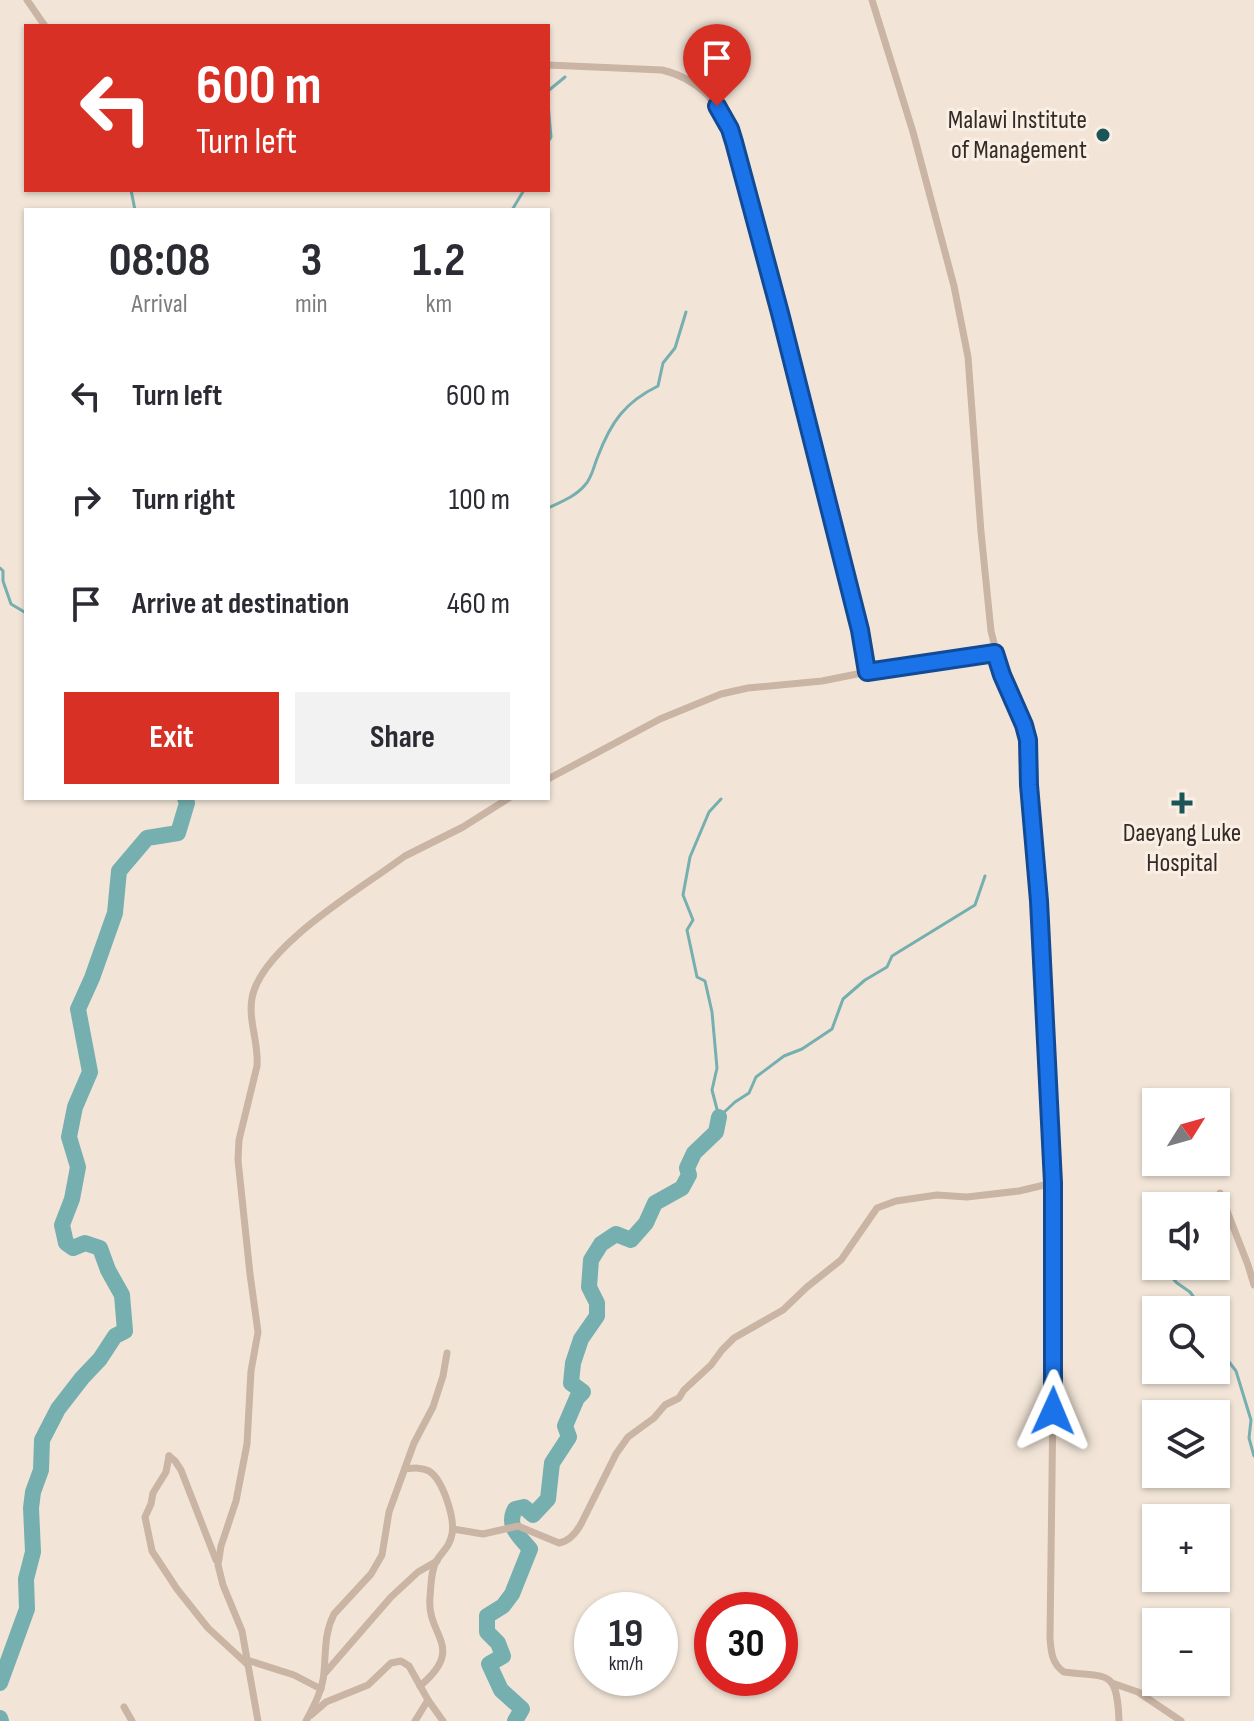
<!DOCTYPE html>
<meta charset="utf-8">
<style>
body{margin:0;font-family:"Sofia Sans Condensed",sans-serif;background:#f2f2f3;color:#2b2b33;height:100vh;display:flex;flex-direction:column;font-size:30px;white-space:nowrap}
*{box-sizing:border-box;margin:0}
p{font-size:26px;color:#7c7c81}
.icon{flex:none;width:44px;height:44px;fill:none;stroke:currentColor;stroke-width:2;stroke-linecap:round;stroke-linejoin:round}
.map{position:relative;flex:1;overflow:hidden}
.panel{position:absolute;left:24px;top:208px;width:526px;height:592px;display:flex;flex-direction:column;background:#fff;border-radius:0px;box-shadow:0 2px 6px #0004}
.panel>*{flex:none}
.hud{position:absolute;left:24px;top:24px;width:526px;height:168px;border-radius:0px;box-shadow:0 2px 6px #0004;background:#d93025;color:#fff;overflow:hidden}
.needle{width:52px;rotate:53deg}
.controls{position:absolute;left:1142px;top:1088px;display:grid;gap:16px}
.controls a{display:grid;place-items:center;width:88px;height:88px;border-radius:0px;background:#fff;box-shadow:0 2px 6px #0004;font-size:40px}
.speed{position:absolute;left:574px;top:1592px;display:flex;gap:16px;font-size:40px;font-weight:700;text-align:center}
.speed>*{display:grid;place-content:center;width:104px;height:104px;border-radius:50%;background:#fff;box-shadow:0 2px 6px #0004;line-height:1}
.speed small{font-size:20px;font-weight:400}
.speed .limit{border:12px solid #d22;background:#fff;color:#111}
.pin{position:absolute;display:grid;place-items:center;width:68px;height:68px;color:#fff;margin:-82px -34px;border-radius:50% 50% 50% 0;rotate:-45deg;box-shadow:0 0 8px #0007}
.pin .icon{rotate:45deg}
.me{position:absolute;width:88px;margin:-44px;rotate:1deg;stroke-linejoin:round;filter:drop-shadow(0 0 6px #0008)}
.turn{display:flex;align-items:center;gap:28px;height:168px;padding:0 40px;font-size:36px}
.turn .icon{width:104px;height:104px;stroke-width:2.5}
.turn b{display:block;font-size:56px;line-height:68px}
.eta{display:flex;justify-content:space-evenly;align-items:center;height:136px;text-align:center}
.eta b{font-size:48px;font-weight:700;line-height:56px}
.action{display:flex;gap:16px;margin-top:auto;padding:16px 40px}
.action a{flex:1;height:92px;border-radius:0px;background:#d93025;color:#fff;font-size:32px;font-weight:700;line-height:92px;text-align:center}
.action a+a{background:#f2f2f3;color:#2b2b33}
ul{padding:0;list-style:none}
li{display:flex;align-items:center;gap:24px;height:104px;padding:0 40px}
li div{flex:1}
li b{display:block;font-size:30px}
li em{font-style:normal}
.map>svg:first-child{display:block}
</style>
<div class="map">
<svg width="1254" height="1721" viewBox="0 0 1254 1721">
<rect width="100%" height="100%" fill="#f2e5d8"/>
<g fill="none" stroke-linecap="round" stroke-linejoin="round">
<g stroke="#76afaf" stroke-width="3">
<path d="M548,91l17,-14"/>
<path d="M548,104l3,33 -3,5"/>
<path d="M131,190l4,20"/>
<path d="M512,210l12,-20"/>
<path d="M548,508c13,-6 28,-12 37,-23 7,-7 9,-20 13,-29 13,-34 27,-54 60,-70l5,-23 12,-15 11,-36"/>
<path d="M0,568l3,3v10l8,23 15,9"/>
<path d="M721,799l-12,13 -19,45 -7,38 10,25 -6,10 10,47 8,4 7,31 5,56 -5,22 7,27 16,-15 14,-9 7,-16 28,-21 18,-7 30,-20 11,-30 22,-19 22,-13 5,-11 83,-51 10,-29"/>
<path d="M1161,1266l16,17 13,9 13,18"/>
<path d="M1216,1345l20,26 15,49 -2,18 5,18"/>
</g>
<g stroke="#76afaf" stroke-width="16">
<path d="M0,1683l27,-74 -1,-30 7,-27 -2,-44 2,-16 8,-22 1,-30 16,-31 24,-31 18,-19 15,-23 10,-5 -3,-36 -14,-25 -8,-22 -15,-5 -12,5 -7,-5 -4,-18 10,-26 6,-32 -9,-30 6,-30 15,-35 -12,-63 14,-31 23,-65 4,-42 28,-33 31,-5 9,-30 -2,-5"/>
<path d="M0,1718l1,3"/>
<path d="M515,1721l7,-12 -21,-19 -12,-26 14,-8 -5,-13 -11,-11v-16l16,-10 9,-12 18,-45c-11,-13 -24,-23 -15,-40l9,-2 9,8 15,-16 4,-36 17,-26 -4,-11 12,-28 6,-6 -12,-9 2,-20 8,-24 16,-23v-13l-8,-16 2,-27 10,-16 15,-10 15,6 15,-17 9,-20 27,-15 7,-13 -2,-7 7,-15 22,-21 3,-15"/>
</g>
<g stroke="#cab4a4" stroke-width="7">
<path d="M27,0l18,26"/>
<path d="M872,0l41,132 41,154 14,71 13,175 10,99 11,44 16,34 10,31 1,45 10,116 14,282 1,136 -4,319c1,14 2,26 14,34 44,6 53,-4 55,49"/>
<path d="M548,65l114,5c38,9 61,36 72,72l46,171 80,317 7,42 128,-19"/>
<path d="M548,779l112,-60 61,-25 27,-6 74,-7 45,-9"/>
<path d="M1220,1193l28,72 6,20"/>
<path d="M169,1456l-3,16 -13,21 -2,11 -6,13 7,34 25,38 31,39 39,36"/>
<path d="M169,1456l6,5 6,9 35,90"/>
<path d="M405,1469c9,-1 16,-2 24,2 14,9 26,47 23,63 -2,12 -9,17 -15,26 -6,9 -6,26 -7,37 -4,40 37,49 -10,89"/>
<path d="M453,1529l30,5 35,-8 41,17c11,-2 17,-10 22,-19l35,-70 12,-17 26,-19 11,-13 14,-7 5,-8 27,-25 11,-15 12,-12 49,-28 24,-23 34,-27 36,-52 19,-7 41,-6 30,2 52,-6 34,-8"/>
<path d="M247,1660l47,15 27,14"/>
<path d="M325,1673l66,-76 27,-25 19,-11"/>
<path d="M1112,1683l26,9 43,29"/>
<path d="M124,1707l8,14"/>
<path d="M311,1715l15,-13 42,-17 23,-22 10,-2 8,5 19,34 15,21"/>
<path d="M258,1721l-16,-90 -19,-46 -5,-20 3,-19 15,-45 11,-57 4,-73 7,-39 -8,-58 -12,-114 1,-20 18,-74c2,-23 -9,-45 -5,-68 9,-49 100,-104 139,-132l14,-10 58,-29 46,-29"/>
<path d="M306,1721c8,-15 17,-32 18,-49 2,-21 0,-38 10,-58l37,-40 11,-19 7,-43 25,-69 19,-36 10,-31 4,-23"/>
<path d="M415,1721l13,-21"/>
</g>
</g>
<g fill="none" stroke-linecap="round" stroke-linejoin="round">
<g stroke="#114b97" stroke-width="20">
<path id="route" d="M717,106l13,23 4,13 46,171 80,317 7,42 128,-19 7,22 22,50 4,15 1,45 10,116 14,282v228"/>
</g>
<use href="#route" stroke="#1a73e8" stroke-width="14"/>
</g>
<g fill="#1b5557" stroke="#f9efe4" stroke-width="3">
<circle cx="1103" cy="135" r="8"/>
<path d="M1178 791h8v8h8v8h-8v8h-8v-8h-8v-8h8z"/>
</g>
<g text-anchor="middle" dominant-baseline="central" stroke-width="6" stroke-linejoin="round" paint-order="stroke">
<g font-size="26" fill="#352a26" stroke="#f9efe4" text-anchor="end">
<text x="1087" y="120">Malawi Institute<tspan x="1087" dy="30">of Management</tspan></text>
<text x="1182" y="833" text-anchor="middle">Daeyang Luke<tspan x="1182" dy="30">Hospital</tspan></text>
</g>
</g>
</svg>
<div class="controls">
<a><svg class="needle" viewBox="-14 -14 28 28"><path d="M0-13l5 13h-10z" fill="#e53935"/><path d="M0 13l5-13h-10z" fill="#7c7c81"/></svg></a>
<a><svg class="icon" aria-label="sound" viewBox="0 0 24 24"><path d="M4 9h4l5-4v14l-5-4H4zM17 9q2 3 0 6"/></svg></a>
<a><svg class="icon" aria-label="search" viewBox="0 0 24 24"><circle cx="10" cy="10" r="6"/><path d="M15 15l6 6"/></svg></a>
<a><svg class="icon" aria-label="layers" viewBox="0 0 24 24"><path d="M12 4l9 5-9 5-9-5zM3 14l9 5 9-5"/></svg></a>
<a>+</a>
<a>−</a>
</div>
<div class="speed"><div>19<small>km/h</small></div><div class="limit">30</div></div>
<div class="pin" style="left:717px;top:106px;background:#d93025"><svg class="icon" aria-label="arrive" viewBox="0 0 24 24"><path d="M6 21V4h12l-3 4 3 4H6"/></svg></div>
<svg class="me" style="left:1053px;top:1411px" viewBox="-20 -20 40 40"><path d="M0-17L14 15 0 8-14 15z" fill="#1a73e8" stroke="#fff" stroke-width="4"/></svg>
<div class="hud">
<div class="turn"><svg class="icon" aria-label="left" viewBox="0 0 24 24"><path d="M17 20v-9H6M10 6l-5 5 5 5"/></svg><div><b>600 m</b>Turn left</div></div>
</div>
<section class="panel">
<div class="eta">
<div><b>08:08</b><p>Arrival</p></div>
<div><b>3</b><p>min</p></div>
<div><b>1.2</b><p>km</p></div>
</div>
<ul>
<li><svg class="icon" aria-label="left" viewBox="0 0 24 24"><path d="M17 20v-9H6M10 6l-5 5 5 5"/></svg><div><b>Turn left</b></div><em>600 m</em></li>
<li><svg class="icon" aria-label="right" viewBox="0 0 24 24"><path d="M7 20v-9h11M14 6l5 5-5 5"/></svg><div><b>Turn right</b></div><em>100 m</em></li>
<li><svg class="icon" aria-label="arrive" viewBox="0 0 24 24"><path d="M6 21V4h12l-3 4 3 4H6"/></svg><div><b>Arrive at destination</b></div><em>460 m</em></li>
</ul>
<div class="action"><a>Exit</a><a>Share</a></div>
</section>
</div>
